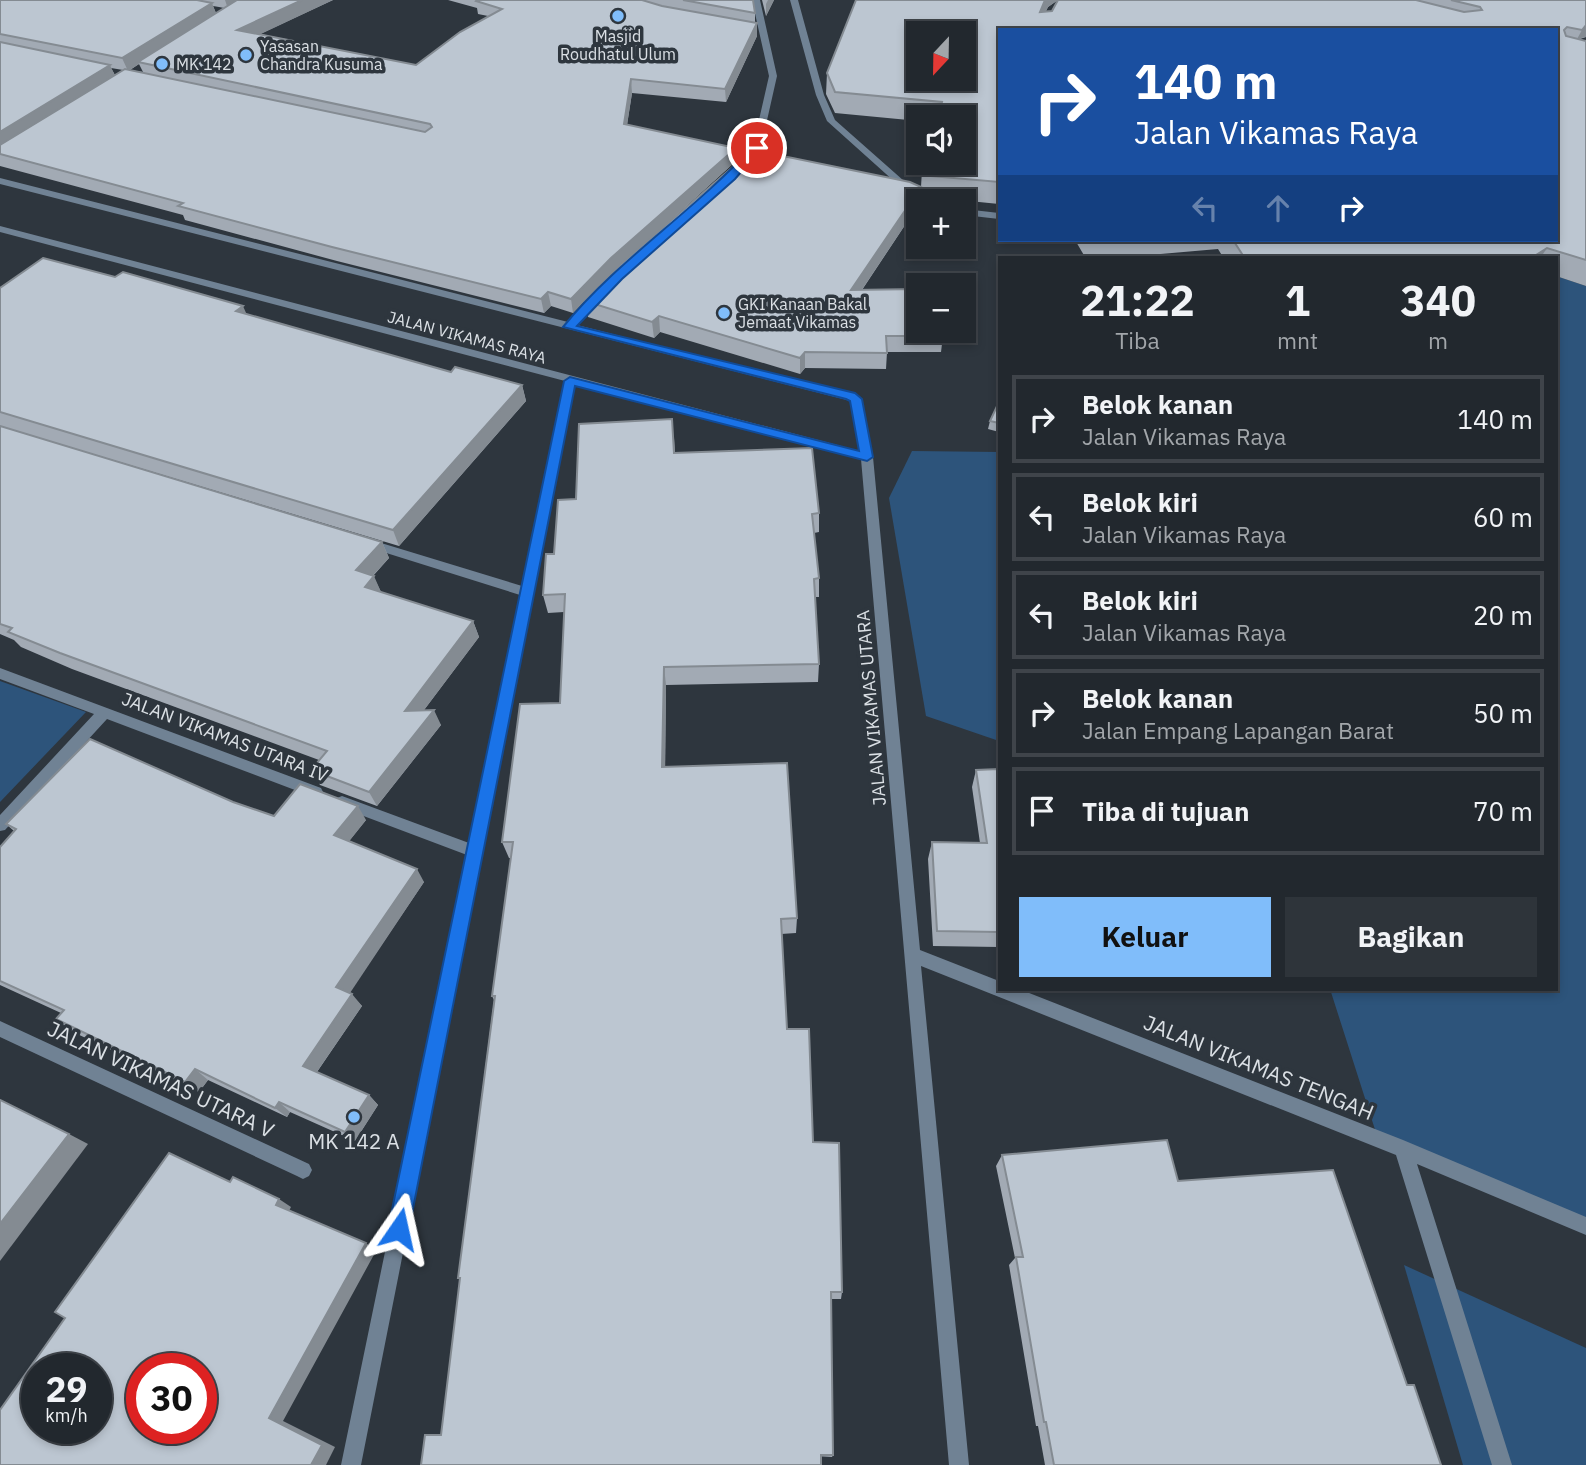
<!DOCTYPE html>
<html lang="id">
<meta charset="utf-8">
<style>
body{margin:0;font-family:"IBM Plex Sans",sans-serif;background:#2e343a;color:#f1f3f6;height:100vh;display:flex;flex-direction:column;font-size:26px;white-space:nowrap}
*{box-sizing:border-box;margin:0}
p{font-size:23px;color:#a2a6aa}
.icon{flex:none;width:38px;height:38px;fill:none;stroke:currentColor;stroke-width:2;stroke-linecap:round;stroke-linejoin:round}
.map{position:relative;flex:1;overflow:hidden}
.details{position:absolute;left:998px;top:256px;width:560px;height:735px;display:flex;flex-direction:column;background:#22282e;border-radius:0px;box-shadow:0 4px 10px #0003,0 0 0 2px #3f444a}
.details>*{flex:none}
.banner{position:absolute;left:998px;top:28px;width:560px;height:214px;border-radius:0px;box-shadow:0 4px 10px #0003,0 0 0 2px #3f444a;background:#1a4fa0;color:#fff;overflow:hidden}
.needle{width:46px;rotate:202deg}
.tools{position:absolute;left:906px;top:21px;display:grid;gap:14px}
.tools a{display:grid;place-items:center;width:70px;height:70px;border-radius:0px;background:#22282e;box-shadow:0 4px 10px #0003,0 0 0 2px #3f444a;font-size:35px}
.speed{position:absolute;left:21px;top:1353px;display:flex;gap:14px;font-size:35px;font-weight:700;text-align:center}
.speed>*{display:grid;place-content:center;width:91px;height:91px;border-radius:50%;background:#22282e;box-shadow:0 4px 10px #0003,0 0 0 2px #3f444a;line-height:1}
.speed small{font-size:18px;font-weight:400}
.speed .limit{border:10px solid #d22;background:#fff;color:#111}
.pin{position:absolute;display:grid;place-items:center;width:60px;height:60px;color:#fff;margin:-30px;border:4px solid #fff;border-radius:50%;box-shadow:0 2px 7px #0007}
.me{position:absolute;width:77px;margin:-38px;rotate:11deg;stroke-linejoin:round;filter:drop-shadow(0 0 5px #0008)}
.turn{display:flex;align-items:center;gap:24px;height:147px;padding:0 21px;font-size:32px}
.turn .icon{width:91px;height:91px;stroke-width:2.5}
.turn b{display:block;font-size:49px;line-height:60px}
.lanes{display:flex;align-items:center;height:66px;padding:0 21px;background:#0003;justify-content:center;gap:35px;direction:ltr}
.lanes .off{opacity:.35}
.eta{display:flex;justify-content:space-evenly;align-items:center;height:119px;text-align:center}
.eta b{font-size:42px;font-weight:700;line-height:49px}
.button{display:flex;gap:14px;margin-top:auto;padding:14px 21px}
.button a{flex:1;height:80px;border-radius:0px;background:#80bdfa;color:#111;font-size:28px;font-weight:700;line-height:80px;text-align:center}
.button a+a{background:#2e343a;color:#f1f3f6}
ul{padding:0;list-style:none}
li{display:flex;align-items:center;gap:21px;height:88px;margin:0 14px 10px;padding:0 7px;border:4px solid #3f444a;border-radius:0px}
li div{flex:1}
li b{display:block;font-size:26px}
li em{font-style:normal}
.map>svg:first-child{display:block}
</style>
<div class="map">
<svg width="1586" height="1465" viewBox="0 0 1586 1465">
<rect width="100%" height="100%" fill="#2e363e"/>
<g fill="#2d547b">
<path d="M1556,276l30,10v939l-207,-83 -49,-153h226z"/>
<path d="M912,451l87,1v289l-73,-25 -37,-218z"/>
<path d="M0,681l86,31 -86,90z"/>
<path d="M1404,1265l182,83v117h-123z"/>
</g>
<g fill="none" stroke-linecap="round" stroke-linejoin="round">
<g fill="#708294" fill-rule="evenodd">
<path d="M752,0h8l17,76 -16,71 -18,19 -4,-3 14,-17 16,-70z"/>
<path d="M790,0h8l26,95 11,25 86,76 9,5 -15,-1 -88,-79 -11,-26z"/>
<path d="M0,178l568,144 28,-29h8v4l-27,28 283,72 13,60 47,493 79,31v8h20l384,151 183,77v18l-169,-71 95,301h-20l-96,-310 -475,-189 48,499h-20l-88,-1006 -286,-75 -214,1081h-20l126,-610 -130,-49 -2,-4 2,-4 5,-2 127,47 51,-248 -156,-49 -2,-3 6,-4 154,47 43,-205 -565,-149v-6l860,225 -9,-50 -851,-217z"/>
<path d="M964,209l35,4v6l-35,-4z"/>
<path d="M0,668l321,120 2,4 -2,4 -5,2 -209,-79 -102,111 -5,1v-16l94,-101 -94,-35z"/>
<path d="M0,1021l309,143 3,6 -3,6 -6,3 -6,-3 -297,-139z"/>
</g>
</g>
<g fill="#a2aab4" fill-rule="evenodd">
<path d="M0,0h333l-73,34 156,31 72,-49 -10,-2 -1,-6 -29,-8h305l2,13v10h2v13l-31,66 -94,-9 -5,32 109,23v13l-77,70 262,-44 1,-17 42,-53h-45v4l-84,-8 -9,-19 1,-21 231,-73 -10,7 -2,4h6l6,-11h528v37l-6,2 6,2v245l-30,-10v-19h-333l-5,-8 -92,8h-41l-10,-17h481l-557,-210v174l-70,-7 -9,-5 -1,12 -57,86 81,46 -2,16h-54l-1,17 -81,-1 -5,6 -140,-42 -6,6 -66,-21 -3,-16 17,-18 -29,30 -22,-7 -7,7 -207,-52 -152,-41 -2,-5 -183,-49zM213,6l6,1 5,1 -8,5zM139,64l4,8 -13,-2zM111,68l12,2 -8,5z"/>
<path d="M762,0h12l-8,16z"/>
<path d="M0,288l247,26 204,58 71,13 4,16 -127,145 -399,-120 382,116 7,16 -16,18 8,16 92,29 6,16 -55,73 17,15 -64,81 -57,-21 -9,-15 8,-10 -247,-91 -51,-22 -7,-7 -14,-6z"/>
<path d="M999,402v30l-11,-3 2,-8z"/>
<path d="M674,438l1,15 144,60v19l-5,1 5,45v19h-4l4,67 -1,18 -152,3 -1,82 132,151 -1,15 -15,1 6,95 26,113 29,150 -1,7h-10l2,156 -1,2 -391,-22 19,-155 -2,-2 36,-278 -2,-4 19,-138h-2l-7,-16 58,-139 4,-91 -16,1 -5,-18 11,-41 22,-55z"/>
<path d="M999,769v178l-66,-1 -5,-87 4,-17 48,1 -8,-56 4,-17z"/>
<path d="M233,802l41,14 92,4 -17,21 75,41 -75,111 13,13 -45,66 52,23 9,10 -23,36 -65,-29 -3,5 -79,-37 -9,12 -128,-61 -15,-12 5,-6 -61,-28v-138l14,-16 -8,-7z"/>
<path d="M1002,1155l176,26 229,204 34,80h-396l-7,-39h-2l-27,-161 6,-7 -19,-92z"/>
</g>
<g fill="#848b92">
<path d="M225,0h18l-15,9z"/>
<path d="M302,0h31l-91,43 -5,-13z"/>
<path d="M768,0h6l-8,16v-12z"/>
<path d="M1045,0h13l-10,7 -11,23 3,-18z"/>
<path d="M212,3l5,13 -79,46 1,2 -11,7 -6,-13z"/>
<path d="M757,23v13l-31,66 -1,-13z"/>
<path d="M1586,25v12l-5,1 -10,12 11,-20z"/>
<path d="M110,65l6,13 -116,72v-18z"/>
<path d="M631,79l1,14 -7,45 -1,-14z"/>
<path d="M736,148v13l-123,111 -40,41 -2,-14 40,-41z"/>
<path d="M921,187l-2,17 -68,102v-16z"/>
<path d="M1547,248l-6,9h-8z"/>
<path d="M548,292l3,14 -7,7 -3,-14z"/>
<path d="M243,306l7,16 -14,-11z"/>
<path d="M659,316l1,16 -6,6 -2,-16z"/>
<path d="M805,352v16l-5,6v-16z"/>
<path d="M522,385l4,16 -127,145 -6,-16z"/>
<path d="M382,542l7,16 -26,28 -7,-16z"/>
<path d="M374,576l7,16 -16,-5z"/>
<path d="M473,621l6,16 -67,89 -7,-15z"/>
<path d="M664,667l2,18 -1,99 -3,-17z"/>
<path d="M434,710l7,15 -64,81 -8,-14z"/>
<path d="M358,806l8,14 -23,29 -9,-14z"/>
<path d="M417,869l7,13 -78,117 -10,-12z"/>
<path d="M352,994l10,12 -48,70 -11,-10z"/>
<path d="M195,1069l13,11 -9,12 -14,-10z"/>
<path d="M369,1095l9,10 -23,36 -10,-9z"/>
<path d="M279,1102l11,10 -3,5 -12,-9z"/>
<path d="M69,1134l19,10 -88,117v-37z"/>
<path d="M279,1199l12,8 -3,6 -12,-8z"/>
<path d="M366,1243l10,8 -93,170 52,26 -9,18h-15l-42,-47z"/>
</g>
<g fill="#bcc6d1" stroke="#848b92" stroke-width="2" fill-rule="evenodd">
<path d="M0,0h197l15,3 -90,55 -122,-24z"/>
<path d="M237,0h65l-65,30 179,35 44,-33 42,-23 -26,-8 1,-1h165l20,6 95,17 -32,66 -94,-10 -7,45 112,24 -125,110 -40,41 -23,-7 -7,7 -209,-52 -154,-41 5,-3 -183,-49v-9l125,-76 300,63 7,-5 -2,-3 -292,-62z"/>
<path d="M683,0h70l2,13z"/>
<path d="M856,0h189l-5,12 12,-1 6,-11h358l48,12 18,-2 -2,-3 -29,-7h135v25l-4,5 -15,-3 -3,3 2,6 20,5v219l-39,-12 -14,9h-289l-11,-17h323v-210h-557v152l-68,-6 -9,-6 2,-7h40v-46h-26l4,-15 -107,-10 -8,-19zM919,33h45v46h-45z"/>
<path d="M0,42l110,23 -110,67z"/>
<path d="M749,149l161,33 11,5 -70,103 68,-1v42h23l1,5h-57l1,17 -82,-1 -5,6 -141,-42 -7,6 -67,-21 36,-37 114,-99z"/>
<path d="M43,258l72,19 8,-5 120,34 -7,5 215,61 4,-5 67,18 -129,145 -393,-118v-124z"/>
<path d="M999,402v21l-9,-2z"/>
<path d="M672,419l2,34 138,-5 7,65 -7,1 7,64 -5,1 5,85 -155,3 -2,100 125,-4 10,155 -16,1 6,110h22l4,113 26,1 3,149h-11l2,163h-12v10h-400l4,-30h16l19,-157h-2l37,-282h-3l21,-154h-11l18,-138 40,-1 5,-109 -22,1 3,-41h8l4,-54 18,-1 3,-75z"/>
<path d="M0,426l382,116 -26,28 18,6 -9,11 108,34 -68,90 29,-1 -65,82 -58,-22 16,-19 -267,-98 -52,-21 4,-4 -12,-4z"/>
<path d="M90,739l143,63 41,14 26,-32 58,22 -24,29 83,34 -81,118 16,7 -49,72 66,29 -24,37 -66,-30 -4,6 -80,-39 -10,13 -129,-63 8,-9 -64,-29v-134l16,-18 -10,-5z"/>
<path d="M999,769v163l-62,-1 -5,-89 55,1 -11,-73z"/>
<path d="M0,1100l69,34 -69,90z"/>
<path d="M1167,1140l11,41 155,-11 74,215h7l27,80h-387l-8,-43h-2l-28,-165h7l-21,-102z"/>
<path d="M169,1153l61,29 3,-5 46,22 -3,6 90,38 -97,175 53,27 -11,20h-311v-55l65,-92 -10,-6zM37,1368h59v60h-59zM142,1368h59v60h-59z"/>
</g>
<path fill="#1a73e8" stroke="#114b97" stroke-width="2" d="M754,145l8,3 -27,31 -113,100 -45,47 278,67 7,6 11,58 -6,4 -292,-75 -166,843 -3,7 -7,3 -8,-3 -3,-7 176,-848 6,-4 289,74 -9,-50 -4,-2 -283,-72c55,-68 132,-116 191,-182z"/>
<g fill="#80bdfa" stroke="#2e363e" stroke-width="2.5">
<circle cx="618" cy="16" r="7"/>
<circle cx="246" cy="55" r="7"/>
<circle cx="162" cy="64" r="7"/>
<circle cx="724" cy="313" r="7"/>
<circle cx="354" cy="1117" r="7"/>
</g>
<g text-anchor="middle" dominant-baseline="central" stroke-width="7" stroke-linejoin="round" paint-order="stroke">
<g font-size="16" fill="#dbe0e5" stroke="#2e363e" text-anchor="start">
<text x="618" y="36" text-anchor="middle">Masjid<tspan x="618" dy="18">Roudhatul Ulum</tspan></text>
<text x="260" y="46">Yasasan<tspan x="260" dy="18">Chandra Kusuma</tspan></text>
<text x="176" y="64">MK 142</text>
<text x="738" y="304">GKI Kanaan Bakal<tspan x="738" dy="18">Jemaat Vikamas</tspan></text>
</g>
<g font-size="16" fill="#dbe0e5" stroke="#2e363e">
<text transform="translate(467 337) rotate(15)">JALAN VIKAMAS RAYA</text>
</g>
<g font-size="18" fill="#dbe0e5" stroke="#2e363e">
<text transform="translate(871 708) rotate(-95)">JALAN VIKAMAS UTARA</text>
<text transform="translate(225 737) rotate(21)">JALAN VIKAMAS UTARA IV</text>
</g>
<g font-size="21" fill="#dbe0e5" stroke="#2e363e">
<text transform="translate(1259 1067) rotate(22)">JALAN VIKAMAS TENGAH</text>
<text transform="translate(161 1079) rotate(25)">JALAN VIKAMAS UTARA V</text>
</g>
<g font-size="21" fill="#dbe0e5" stroke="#2e363e">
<text x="354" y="1141">MK 142 A</text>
</g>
</g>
</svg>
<div class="tools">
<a><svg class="needle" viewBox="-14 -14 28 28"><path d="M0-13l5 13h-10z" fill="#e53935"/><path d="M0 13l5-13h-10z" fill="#a2a6aa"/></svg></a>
<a><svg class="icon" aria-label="sound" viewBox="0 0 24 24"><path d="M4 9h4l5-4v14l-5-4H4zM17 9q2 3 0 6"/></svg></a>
<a>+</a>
<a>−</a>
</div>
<div class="speed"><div>29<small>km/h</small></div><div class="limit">30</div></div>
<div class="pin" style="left:757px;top:148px;background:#d93025"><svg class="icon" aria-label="arrive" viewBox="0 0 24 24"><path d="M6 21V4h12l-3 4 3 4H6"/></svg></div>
<svg class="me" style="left:399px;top:1229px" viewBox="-20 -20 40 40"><path d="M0-17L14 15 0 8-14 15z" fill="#1a73e8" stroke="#fff" stroke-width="4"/></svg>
<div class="banner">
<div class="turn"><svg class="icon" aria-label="right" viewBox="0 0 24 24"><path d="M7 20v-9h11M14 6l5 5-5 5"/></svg><div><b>140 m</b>Jalan Vikamas Raya</div></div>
<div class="lanes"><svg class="icon off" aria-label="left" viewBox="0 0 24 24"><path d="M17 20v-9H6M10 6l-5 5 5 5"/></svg><svg class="icon off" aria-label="ahead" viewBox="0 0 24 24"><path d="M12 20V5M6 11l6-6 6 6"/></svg><svg class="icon" aria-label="right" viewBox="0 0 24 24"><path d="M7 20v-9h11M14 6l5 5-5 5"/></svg></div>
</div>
<section class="details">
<div class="eta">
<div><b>21:22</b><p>Tiba</p></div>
<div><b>1</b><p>mnt</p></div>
<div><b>340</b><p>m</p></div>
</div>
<ul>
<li><svg class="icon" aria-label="right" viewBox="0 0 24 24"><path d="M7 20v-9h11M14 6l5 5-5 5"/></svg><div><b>Belok kanan</b><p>Jalan Vikamas Raya</p></div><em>140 m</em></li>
<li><svg class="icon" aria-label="left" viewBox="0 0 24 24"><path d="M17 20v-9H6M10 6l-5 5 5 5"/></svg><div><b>Belok kiri</b><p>Jalan Vikamas Raya</p></div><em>60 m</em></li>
<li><svg class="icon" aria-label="left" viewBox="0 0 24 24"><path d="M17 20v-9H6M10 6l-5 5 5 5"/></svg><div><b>Belok kiri</b><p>Jalan Vikamas Raya</p></div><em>20 m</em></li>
<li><svg class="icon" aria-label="right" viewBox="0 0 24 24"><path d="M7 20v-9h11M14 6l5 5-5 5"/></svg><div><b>Belok kanan</b><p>Jalan Empang Lapangan Barat</p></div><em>50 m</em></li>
<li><svg class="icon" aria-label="arrive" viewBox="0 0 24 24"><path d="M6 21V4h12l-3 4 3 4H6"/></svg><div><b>Tiba di tujuan</b></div><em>70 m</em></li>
</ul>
<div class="button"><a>Keluar</a><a>Bagikan</a></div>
</section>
</div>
